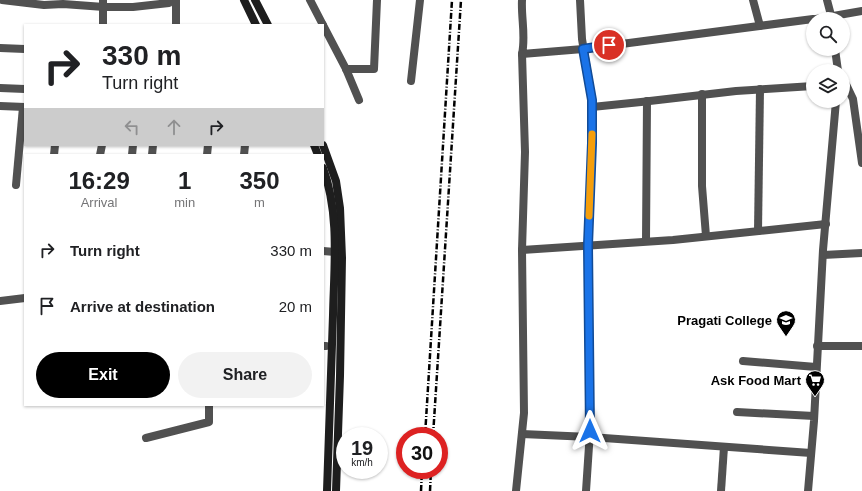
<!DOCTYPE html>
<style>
body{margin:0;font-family:Helvetica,sans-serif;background:#f2f2f2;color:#202124;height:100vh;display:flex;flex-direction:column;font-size:15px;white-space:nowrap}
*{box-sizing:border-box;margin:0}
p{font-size:13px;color:#757577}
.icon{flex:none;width:22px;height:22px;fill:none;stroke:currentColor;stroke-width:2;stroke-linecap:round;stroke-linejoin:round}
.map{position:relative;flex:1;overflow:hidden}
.drawer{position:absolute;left:24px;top:154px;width:300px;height:252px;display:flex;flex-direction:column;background:#fff;border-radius:0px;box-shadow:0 1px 3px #0004}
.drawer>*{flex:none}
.top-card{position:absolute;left:24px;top:24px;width:300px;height:122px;border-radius:0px;box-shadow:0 1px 3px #0004;background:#fff;color:#202124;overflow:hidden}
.controls{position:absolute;left:806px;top:12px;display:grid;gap:8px}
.controls a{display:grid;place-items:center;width:44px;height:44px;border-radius:50%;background:#fff;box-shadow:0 1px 3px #0004;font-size:20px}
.speed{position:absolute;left:336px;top:427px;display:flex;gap:8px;font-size:20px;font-weight:700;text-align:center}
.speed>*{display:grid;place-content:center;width:52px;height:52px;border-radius:50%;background:#fff;box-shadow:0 1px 3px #0004;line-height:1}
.speed small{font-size:10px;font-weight:400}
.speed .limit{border:6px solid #d22;background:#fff;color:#111}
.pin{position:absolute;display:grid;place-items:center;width:34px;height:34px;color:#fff;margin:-17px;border:2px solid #fff;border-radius:50%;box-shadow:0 1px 4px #0007}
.me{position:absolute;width:44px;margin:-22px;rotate:0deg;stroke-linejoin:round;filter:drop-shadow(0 0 3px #0008)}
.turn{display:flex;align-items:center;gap:14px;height:84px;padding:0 12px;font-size:18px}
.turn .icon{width:52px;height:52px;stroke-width:2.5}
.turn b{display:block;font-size:28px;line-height:34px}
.lanes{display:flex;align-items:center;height:38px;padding:0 12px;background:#0003;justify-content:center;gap:20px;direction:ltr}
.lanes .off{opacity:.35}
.eta{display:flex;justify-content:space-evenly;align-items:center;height:68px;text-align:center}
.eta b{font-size:24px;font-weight:800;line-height:28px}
.primary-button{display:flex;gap:8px;margin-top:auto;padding:8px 12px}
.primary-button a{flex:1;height:46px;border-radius:24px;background:#000;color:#fff;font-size:16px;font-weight:800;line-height:46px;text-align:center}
.primary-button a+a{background:#f2f2f2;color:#202124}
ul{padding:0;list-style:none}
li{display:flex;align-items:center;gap:12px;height:56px;padding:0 12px}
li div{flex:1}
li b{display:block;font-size:15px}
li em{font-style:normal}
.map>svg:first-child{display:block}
</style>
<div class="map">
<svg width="862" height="491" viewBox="0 0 862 491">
<rect width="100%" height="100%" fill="#fff"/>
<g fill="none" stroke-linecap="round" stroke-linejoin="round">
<g stroke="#515151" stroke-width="8">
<path d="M2,0l42,5 19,-1 41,3h29l36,-4 1,-3"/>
<path d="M103,0v25"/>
<path d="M310,0l13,25"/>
<path d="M522,0c-1,18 4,36 0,54l61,-5 230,-30"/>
<path d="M580,0l2,39 10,61v43l-4,102 2,186 -4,60"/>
<path d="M753,0l7,26"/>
<path d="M827,0l5,19"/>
<path d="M816,19l46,-8"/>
<path d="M176,25v-25"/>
<path d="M323,25l23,44 13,31"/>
<path d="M0,48l25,1"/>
<path d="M835,49l3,22"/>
<path d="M346,69h28l3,-69"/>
<path d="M843,78l10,21 9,64"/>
<path d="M411,81l9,-81"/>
<path d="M0,88l25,1"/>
<path d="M702,94v92l4,50"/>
<path d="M0,106l25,1"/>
<path d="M592,107l49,-5 95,-11 77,-5"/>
<path d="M54,155l1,-10"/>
<path d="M100,155l2,-10"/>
<path d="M132,155l1,-10"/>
<path d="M152,155l1,-10"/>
<path d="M207,155l1,-10"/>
<path d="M244,155l1,-10"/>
<path d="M16,185l7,-78"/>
<path d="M758,231l2,-142"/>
<path d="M646,241l1,-140"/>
<path d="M522,250l151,-10 153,-16"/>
<path d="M323,251l12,1"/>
<path d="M823,255l39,-2"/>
<path d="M0,301l25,-3"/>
<path d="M323,346h3"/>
<path d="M817,346h45"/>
<path d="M743,361l73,6"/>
<path d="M737,412l77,4"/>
<path d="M522,434l68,3 221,16"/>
<path d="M146,438l63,-16v-17"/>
<path d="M516,491l8,-78 -2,-163 3,-98 -3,-98"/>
<path d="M721,491l3,-44"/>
<path d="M808,491l6,-70 9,-171 13,-149"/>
</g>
<g stroke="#1e1e1e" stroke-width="8">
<path d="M244,0l12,25"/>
<path d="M255,0l13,25"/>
<path d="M314,145l4,10"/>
<path d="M323,145l13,36 4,27 2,50 -2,118 -4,115"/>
<path d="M323,168c17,46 11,99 10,147 -2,59 -4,117 -6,176"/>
</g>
<g stroke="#000" stroke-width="2.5" stroke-dasharray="6 2 1 2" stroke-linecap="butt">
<path d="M425,436l27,-436"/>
<path d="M433,436l28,-436"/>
<path d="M421,491l1,-21"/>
<path d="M430,491l1,-21"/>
</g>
</g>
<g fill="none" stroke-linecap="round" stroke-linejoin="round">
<g stroke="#114b97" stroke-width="10">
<path id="route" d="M590,431l-2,-186 4,-102v-43l-9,-51 26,-4"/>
</g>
<use href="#route" stroke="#1a73e8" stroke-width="7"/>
<path stroke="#f59e0b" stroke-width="7" d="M589,216l3,-82"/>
</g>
<defs>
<g id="university-pin" transform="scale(1)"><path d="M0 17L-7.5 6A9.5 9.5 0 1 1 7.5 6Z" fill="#000" stroke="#fff"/><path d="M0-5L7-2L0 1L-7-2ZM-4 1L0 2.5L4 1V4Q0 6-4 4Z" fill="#fff"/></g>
<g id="supermarket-pin" transform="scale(1)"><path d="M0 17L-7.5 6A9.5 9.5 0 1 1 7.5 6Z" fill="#000" stroke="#fff"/><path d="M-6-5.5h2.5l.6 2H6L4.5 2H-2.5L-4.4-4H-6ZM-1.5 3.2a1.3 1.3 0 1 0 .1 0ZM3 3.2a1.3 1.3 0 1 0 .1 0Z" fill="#fff"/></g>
</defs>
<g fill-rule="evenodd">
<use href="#university-pin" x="786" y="320"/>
<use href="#supermarket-pin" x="815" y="380"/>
</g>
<g text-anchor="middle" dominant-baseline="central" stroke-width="3.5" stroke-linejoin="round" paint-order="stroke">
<g font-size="13" font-weight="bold" fill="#000" stroke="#fff" text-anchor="end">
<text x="772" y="320">Pragati College</text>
<text x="801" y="380">Ask Food Mart</text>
</g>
</g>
</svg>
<div class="controls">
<a><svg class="icon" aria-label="search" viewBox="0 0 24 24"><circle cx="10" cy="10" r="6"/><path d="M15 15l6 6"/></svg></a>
<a><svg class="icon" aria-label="layers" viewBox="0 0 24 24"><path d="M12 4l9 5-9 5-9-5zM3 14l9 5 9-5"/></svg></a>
</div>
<div class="speed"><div>19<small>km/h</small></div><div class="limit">30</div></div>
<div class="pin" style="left:609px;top:45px;background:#d93025"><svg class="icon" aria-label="arrive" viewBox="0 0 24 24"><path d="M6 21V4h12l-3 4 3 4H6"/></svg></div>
<svg class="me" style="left:590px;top:431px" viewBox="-20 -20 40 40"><path d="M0-17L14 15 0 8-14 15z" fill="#1a73e8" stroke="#fff" stroke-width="4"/></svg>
<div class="top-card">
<div class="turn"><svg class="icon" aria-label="right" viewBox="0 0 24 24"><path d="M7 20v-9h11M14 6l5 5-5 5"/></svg><div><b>330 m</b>Turn right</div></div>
<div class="lanes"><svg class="icon off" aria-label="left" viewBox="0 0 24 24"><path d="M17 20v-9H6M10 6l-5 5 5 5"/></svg><svg class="icon off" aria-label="ahead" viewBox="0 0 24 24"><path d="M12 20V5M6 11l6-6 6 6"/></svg><svg class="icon" aria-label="right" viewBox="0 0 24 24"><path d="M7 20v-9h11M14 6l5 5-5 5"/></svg></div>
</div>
<section class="drawer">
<div class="eta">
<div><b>16:29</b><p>Arrival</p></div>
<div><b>1</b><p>min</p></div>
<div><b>350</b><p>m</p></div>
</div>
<ul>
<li><svg class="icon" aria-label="right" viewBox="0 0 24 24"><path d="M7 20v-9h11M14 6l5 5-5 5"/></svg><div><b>Turn right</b></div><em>330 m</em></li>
<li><svg class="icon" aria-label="arrive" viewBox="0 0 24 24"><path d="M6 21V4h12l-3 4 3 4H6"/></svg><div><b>Arrive at destination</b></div><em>20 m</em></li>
</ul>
<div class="primary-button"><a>Exit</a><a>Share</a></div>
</section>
</div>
